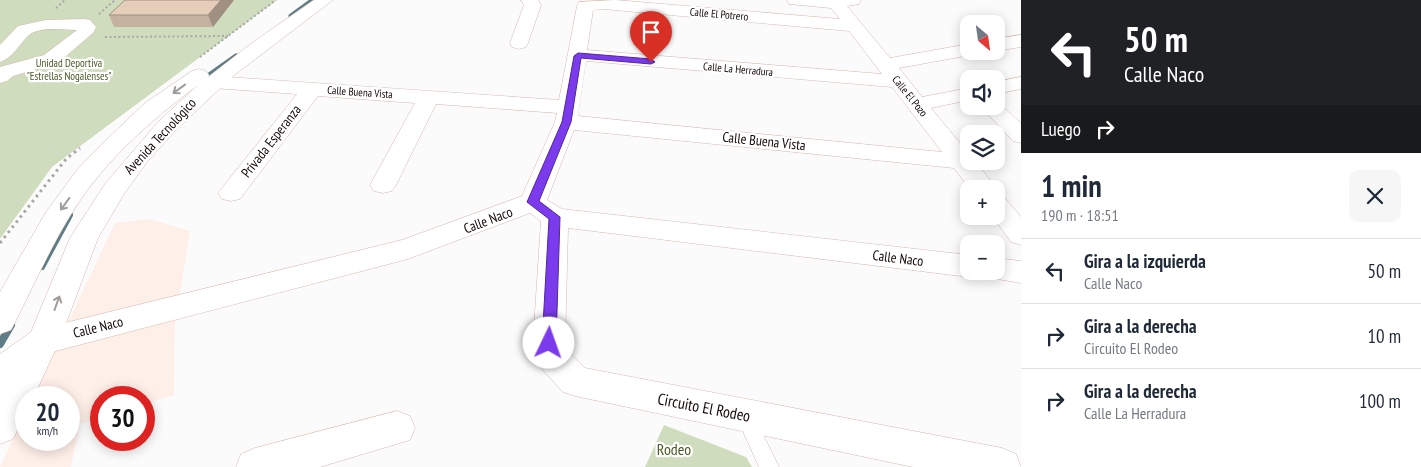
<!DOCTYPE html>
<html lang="es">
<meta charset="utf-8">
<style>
body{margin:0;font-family:"PT Sans Narrow",sans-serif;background:#f6f6f7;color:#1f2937;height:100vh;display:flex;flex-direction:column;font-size:19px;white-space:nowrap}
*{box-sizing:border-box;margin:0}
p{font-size:16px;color:#747a83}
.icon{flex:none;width:28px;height:28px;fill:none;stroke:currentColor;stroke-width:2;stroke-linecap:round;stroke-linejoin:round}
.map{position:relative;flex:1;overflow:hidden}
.panel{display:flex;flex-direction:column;background:#fff;width:400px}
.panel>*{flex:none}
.hud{background:#202124;color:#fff;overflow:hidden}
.needle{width:32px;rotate:151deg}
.fabs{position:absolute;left:960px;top:15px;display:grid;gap:10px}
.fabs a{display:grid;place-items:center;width:45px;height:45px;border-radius:10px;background:#fff;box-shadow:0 2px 12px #0003;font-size:25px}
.speed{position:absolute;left:15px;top:386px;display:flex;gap:10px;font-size:25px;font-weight:700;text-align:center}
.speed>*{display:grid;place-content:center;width:65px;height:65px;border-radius:50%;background:#fff;box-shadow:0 2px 12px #0003;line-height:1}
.speed small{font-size:12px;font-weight:400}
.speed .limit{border:8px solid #d22;background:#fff;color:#111}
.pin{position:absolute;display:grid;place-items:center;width:42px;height:42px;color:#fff;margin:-51px -21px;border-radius:50% 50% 50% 0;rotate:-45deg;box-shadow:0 0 5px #0007}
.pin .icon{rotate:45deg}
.me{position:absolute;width:55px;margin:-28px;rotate:3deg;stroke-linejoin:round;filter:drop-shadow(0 0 4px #0008)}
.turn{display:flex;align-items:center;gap:18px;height:105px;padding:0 20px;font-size:22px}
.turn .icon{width:65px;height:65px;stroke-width:2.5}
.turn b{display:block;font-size:35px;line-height:42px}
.then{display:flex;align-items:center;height:48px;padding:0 20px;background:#0003;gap:10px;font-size:19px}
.round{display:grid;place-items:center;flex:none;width:52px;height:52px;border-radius:10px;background:#f6f6f7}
.summary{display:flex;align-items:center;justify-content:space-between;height:85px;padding:0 20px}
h1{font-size:30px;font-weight:700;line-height:38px}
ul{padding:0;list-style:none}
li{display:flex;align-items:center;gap:15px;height:65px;padding:0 20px;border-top:1px solid #e0e1e3}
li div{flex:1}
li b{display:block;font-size:19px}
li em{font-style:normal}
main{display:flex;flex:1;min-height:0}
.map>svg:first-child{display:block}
</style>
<main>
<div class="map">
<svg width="1021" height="467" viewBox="0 0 1021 467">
<rect width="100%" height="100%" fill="#fbfbfb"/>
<path fill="#ffefe9" d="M149,219l41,12 -15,93 -1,71 -30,9v-6h-43v20l-21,6 -9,43h-71l26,-56v29h43v-42l-36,-1 82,-174z"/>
<g fill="#cfddbe">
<path d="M0,0h277l-225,167 -52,72z"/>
<path d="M664,425l82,32 6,10h-107z"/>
</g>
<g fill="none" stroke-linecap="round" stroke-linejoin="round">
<g stroke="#5f7d86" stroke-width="5">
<path d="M291,16l22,-16"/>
<path d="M202,80l34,-24"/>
</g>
<path stroke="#5f7d86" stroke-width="6" d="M42,267l28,-52"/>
<path stroke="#5f7d86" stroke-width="8" d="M0,344l11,-19"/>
<g stroke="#d5b7ab" stroke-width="1">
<path id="service" d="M746,410l6,2 27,55h-20l-22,-49 3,-6z"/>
</g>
<g stroke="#d5b7ab" stroke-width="1">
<g id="minor">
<path d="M521,0h17l3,5 -13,38 -2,4 -7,2 -7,-2 -2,-4 14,-38z"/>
<path d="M615,0l225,19 -9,-11 -42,-4 -2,-4h74l-2,4 -12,2 43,52 79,-14v7h9l-2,3 -77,14 23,29 47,-9v12l-38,8 38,46v7h6l22,28h-27l-16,-21 -380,-38 -27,70 15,9 407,46v16h12l-2,3 -10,3 -401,-49 -3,115 4,9 16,16 417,80 14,6 5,13h-108l-338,-71 -12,-4 -20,-22 -10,-27 8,-122 -11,-8 -122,46 -364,95 -12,-4 -4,-9 4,-9 12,-4 358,-88 120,-44 33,-74 2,-9 -121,-9 -40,81 -4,6 -9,2 -9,-2 -4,-6 45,-82 -97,-7 -78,103 -9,2 -9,-2 -4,-6 79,-99 -84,-6 -7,-2 -3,-4 3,-4 7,-2 346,24 18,-94 2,-4zM603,9l246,22 33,43 -295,-24 6,-40zM586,61l306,26 50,65 -364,-36z"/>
<path d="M84,19l6,1 6,7 -2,5 -36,31 -45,13 -6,5 -7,2v-16l44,-12 33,-25c-13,0 -37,-4 -48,5 -10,9 -16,23 -29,27v-17l18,-19 28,-6z"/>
<path d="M1021,35v12l-25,4v-12z"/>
<path d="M1021,77v12l-25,5v-12z"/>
<path d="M996,101l25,22v20l-8,-2 -33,-35h16z"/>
<path d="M996,195l9,3 16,19v28l-10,-3 -19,-26h4z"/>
<path d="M996,258l25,3v22l-35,-6 -3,-6h13z"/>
<path d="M397,411l13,5 5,12 -5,12 -90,27h-84l5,-13 14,-6z"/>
</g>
</g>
<g stroke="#d5b7ab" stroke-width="1">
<path id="secondary" d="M314,0h19l-100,76 -59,56 -27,30 -23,32 -26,44 -39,104 -25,54 -1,2h-7v14l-13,27 -13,5v-90l31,-22 39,-94 35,-54 53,-62 40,-37c-51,38 -100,82 -131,136 -21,35 -37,73 -56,109l-11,4v-42l46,-80 31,-42 19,-20 49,-47 47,-32 7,-2 7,2 3,4 -1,2 44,-34z"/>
</g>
<g stroke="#a9a6a5" stroke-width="2" stroke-dasharray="2 2.5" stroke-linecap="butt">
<path d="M56,8l9,-8"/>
<path d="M99,14l16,-14"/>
<path d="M105,37l123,-1"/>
<path d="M200,57l76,-57"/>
</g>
<path stroke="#a9a6a5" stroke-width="3" stroke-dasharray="2.5 4" stroke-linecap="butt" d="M0,243l66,-84 14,-11"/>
<use href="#service" fill="#fff" fill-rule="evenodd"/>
<use href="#minor" fill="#fff" fill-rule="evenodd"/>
<use href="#secondary" fill="#fff" fill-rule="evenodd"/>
</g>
<path fill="#c4b19f" d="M234,0l-21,27h-99l-5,-12z"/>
<path fill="#a09082" d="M221,0h13l-21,27 -5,-12z"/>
<path fill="#e4ceb9" stroke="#a09082" d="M125,0h96l-13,15h-99z"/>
<defs><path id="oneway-shaft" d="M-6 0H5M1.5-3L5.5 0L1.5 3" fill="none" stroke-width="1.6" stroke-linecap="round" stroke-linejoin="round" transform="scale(1.25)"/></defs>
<g stroke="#a19d9b">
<use href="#oneway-shaft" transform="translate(179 89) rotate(144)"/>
<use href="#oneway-shaft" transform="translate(65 204) rotate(126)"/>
<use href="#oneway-shaft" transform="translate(57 303) rotate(-70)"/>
</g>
<path fill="#7c3aed" stroke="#51269a" d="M578,53l73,6 4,3 -4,2 -70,-6 -10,64 -32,79 21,16 -4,126 -2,4 -5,2 -5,-2 -2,-4 7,-124 -22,-17 35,-80 12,-66z"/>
<g text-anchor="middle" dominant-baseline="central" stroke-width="4.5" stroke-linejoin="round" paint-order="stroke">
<g font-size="11" fill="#130906" stroke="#fff">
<text transform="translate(719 14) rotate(5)">Calle El Potrero</text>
<text transform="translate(738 69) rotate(5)">Calle La Herradura</text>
<text transform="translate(360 92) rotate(4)">Calle Buena Vista</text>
<text transform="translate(910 96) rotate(51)">Calle El Pozo</text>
</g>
<g font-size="11" fill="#465b25" stroke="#fff">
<text x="69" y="63">Unidad Deportiva<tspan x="69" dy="13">"Estrellas Nogalenses"</tspan></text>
</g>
<g font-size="14" fill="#130906" stroke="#fff">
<text transform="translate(160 136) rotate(-47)">Avenida Tecnológico</text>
<text transform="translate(271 141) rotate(-52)">Privada Esperanza</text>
<text transform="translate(764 141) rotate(6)">Calle Buena Vista</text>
<text transform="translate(488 220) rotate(-21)">Calle Naco</text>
<text transform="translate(898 258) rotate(7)">Calle Naco</text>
<text transform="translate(98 327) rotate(-14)">Calle Naco</text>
</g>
<g font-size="16" fill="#130906" stroke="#fff">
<text transform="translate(704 407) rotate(11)">Circuito El Rodeo</text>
</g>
<g font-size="16" fill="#465b25" stroke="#fff">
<text x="674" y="449">Rodeo</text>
</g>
</g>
</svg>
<div class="fabs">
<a><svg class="needle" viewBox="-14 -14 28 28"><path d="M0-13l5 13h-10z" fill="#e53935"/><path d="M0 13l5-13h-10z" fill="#747a83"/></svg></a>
<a><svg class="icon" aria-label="sound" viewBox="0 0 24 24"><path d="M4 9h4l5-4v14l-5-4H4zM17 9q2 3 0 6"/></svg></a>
<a><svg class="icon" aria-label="layers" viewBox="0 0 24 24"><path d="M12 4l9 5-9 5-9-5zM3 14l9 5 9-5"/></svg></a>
<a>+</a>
<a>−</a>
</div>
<div class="speed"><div>20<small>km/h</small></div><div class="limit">30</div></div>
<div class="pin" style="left:651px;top:62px;background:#d93025"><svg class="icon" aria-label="arrive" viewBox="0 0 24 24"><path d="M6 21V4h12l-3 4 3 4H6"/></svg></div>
<svg class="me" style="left:549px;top:343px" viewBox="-20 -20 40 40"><circle r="19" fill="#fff"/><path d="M0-13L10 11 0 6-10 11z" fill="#7c3aed"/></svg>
</div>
<section class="panel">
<div class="hud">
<div class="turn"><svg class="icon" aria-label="left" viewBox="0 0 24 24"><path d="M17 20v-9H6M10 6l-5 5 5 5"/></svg><div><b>50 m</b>Calle Naco</div></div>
<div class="then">Luego<svg class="icon" aria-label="right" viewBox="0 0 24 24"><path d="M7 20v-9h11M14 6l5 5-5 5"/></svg></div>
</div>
<div class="summary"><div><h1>1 min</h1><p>190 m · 18:51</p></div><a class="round"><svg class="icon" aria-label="close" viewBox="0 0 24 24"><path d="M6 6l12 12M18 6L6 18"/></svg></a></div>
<ul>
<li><svg class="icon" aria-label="left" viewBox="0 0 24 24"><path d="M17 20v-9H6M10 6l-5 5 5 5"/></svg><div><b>Gira a la izquierda</b><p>Calle Naco</p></div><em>50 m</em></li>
<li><svg class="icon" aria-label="right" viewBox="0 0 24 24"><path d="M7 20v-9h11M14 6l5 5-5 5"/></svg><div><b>Gira a la derecha</b><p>Circuito El Rodeo</p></div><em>10 m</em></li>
<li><svg class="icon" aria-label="right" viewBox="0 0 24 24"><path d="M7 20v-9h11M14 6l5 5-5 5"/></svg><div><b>Gira a la derecha</b><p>Calle La Herradura</p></div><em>100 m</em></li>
</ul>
</section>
</main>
